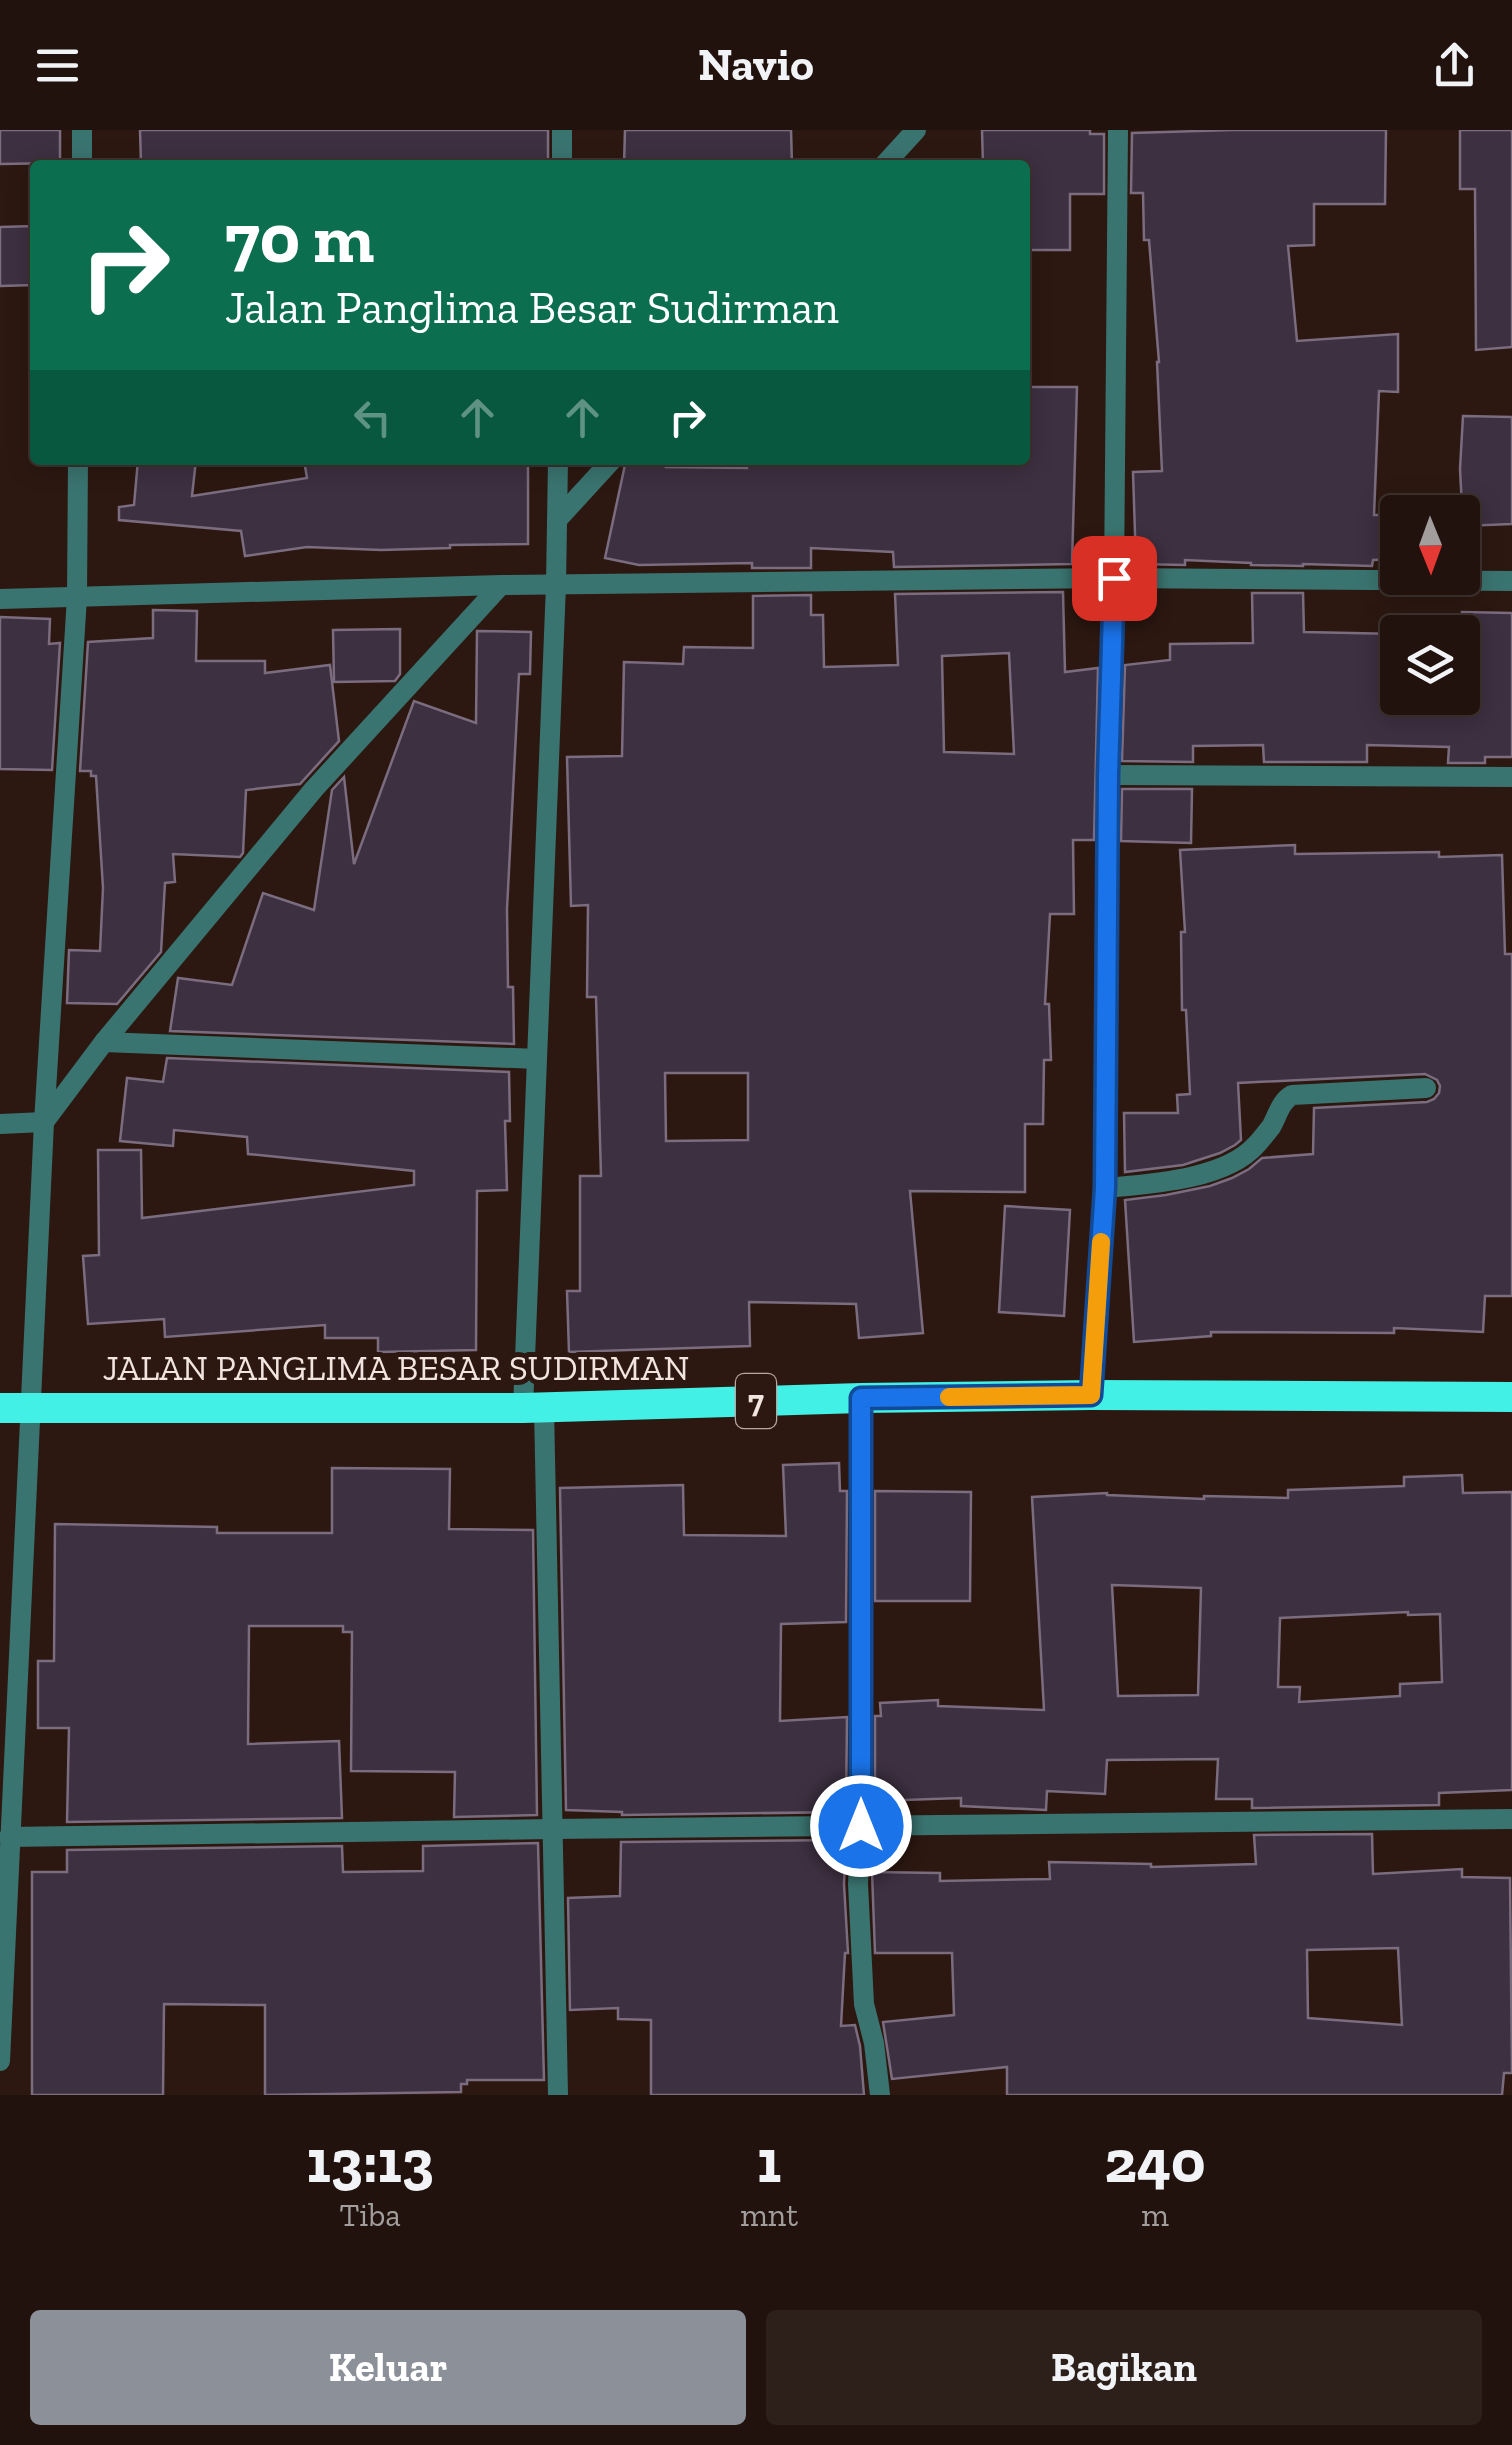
<!DOCTYPE html>
<html lang="id">
<style>
body{margin:0;font-family:"Zilla Slab",serif;background:#2d201b;color:#f1f3f6;height:100vh;display:flex;flex-direction:column;font-size:38px;white-space:nowrap}
*{box-sizing:border-box;margin:0}
p{font-size:32px;color:#a29e9d}
.icon{flex:none;width:55px;height:55px;fill:none;stroke:currentColor;stroke-width:2;stroke-linecap:round;stroke-linejoin:round}
.map{position:relative;height:1965px;overflow:hidden}
.drawer{display:flex;flex-direction:column;background:#21120d;flex:1}
.drawer>*{flex:none}
.hud{position:absolute;left:30px;top:30px;width:1000px;height:305px;border-radius:10px;box-shadow:0 5px 25px #0003,0 0 0 2px #3e322e;background:#0b6e4f;color:#fff;overflow:hidden}
.needle{width:65px;rotate:179deg}
.fabs{position:absolute;left:1380px;top:365px;display:grid;gap:20px}
.fabs a{display:grid;place-items:center;width:100px;height:100px;border-radius:10px;background:#21120d;box-shadow:0 5px 25px #0003,0 0 0 2px #3e322e;font-size:50px}
.pin{position:absolute;display:grid;place-items:center;width:85px;height:85px;color:#fff;margin:-42px;border-radius:20px;box-shadow:0 5px 15px #0006}
.me{position:absolute;width:110px;margin:-55px;rotate:0deg;stroke-linejoin:round;filter:drop-shadow(0 0 8px #0008)}
.turn{display:flex;align-items:center;gap:35px;height:210px;padding:0 30px;font-size:45px}
.turn .icon{width:130px;height:130px;stroke-width:2.5}
.turn b{display:block;font-size:70px;line-height:85px}
.lanes{display:flex;align-items:center;height:95px;padding:0 30px;background:#0003;justify-content:center;gap:50px;direction:ltr}
.lanes .off{opacity:.35}
.eta{display:flex;justify-content:space-evenly;align-items:center;height:170px;text-align:center}
.eta b{font-size:60px;font-weight:700;line-height:70px}
.button{display:flex;gap:20px;margin-top:auto;padding:20px 30px}
.button a{flex:1;height:115px;border-radius:10px;background:#8c9099;color:#fff;font-size:40px;font-weight:700;line-height:115px;text-align:center}
.button a+a{background:#2d201b;color:#f1f3f6}
header{display:flex;justify-content:space-between;align-items:center;height:130px;padding:0 30px;background:#21120d;font-size:45px;font-weight:700}
.map>svg:first-child{display:block}
</style>
<header><svg class="icon" aria-label="menu" viewBox="0 0 24 24"><path d="M4 6h16M4 12h16M4 18h16"/></svg>Navio<svg class="icon" aria-label="share" viewBox="0 0 24 24"><path d="M12 15V3M7 8l5-5 5 5M5 13v7h14v-7"/></svg></header>
<div class="map">
<svg width="1512" height="1965" viewBox="0 0 1512 1965">
<rect width="100%" height="100%" fill="#2c1811"/>
<g fill="#3d3041" stroke="#7b6c7f" stroke-width="2.5" fill-rule="evenodd">
<path d="M0,0h60v33l-60,1z"/>
<path d="M140,0h408v35h-338v-3l-69,1z"/>
<path d="M625,0h166l1,35h-168z"/>
<path d="M982,0h108v4h14v60h-34v56h-45v-85h-42z"/>
<path d="M1232,0h154l-1,74h-71v41l-26,1 9,95 101,-7v58l-19,-1 -5,124h24v44l-25,1 -1,6 -69,-2v2l-52,-1v-2l-66,-3v5l-49,-1 -3,-92 29,-1 -5,-109h2l-10,-122h-5l-1,-47h-12l1,-60z"/>
<path d="M1460,0h52v217l-36,3 -1,-161h-15z"/>
<path d="M35,96v59l-35,1v-59z"/>
<path d="M1025,257h52l-5,177 -178,3 -1,-15 -82,-4v20h-59v-5l-113,2 -34,-7 21,-98h41l-1,7 81,1v-8h278z"/>
<path d="M1463,286l49,1v107l-49,2 -3,-57z"/>
<path d="M138,330h58l-4,36 115,-18 -3,-18h224v84l-78,1v3l-69,2 -74,-3 -62,9 -4,-25 -122,-11v-13l15,-2z"/>
<path d="M1063,462l2,80 33,-4 -4,172h-21l1,74h-24l-5,90h4l2,56h-7l-1,64h-18v68l-115,-1 13,142 -64,5 -3,-34 -107,-2 1,44 -181,6 -2,-61h13v-115h21l-5,-179h-9l1,-92 -17,1 -4,-149 55,-1 2,-94 59,2 1,-17 69,1v-52l58,-1v20h12l1,52 74,-2 -3,-71zM1009,523l5,101 -70,-2 -2,-96zM665,943h83v67l-82,1z"/>
<path d="M1252,463h51l1,39 94,2v64h64v-86l50,1v144h-27v6h-37l1,-16 -82,-2v17h-103l-1,-17 -70,1v16l-71,-1 3,-96 45,-5v-16l83,-1z"/>
<path d="M153,480l44,1 -1,50h69v12l65,-8 9,76 -39,43 -54,6 -3,63 -3,4 -67,-3 2,28 -10,1 -4,69 -44,52 -50,-1 2,-53 31,1 3,-63 -7,-112h-5v-5h-11l8,-129 65,-4z"/>
<path d="M0,487l50,2 -1,25 11,-1 -8,127 -52,-1z"/>
<path d="M400,499v45l-5,7 -61,1 -1,-52z"/>
<path d="M477,501l54,1 -1,42h-11l-12,235 1,78h5l1,57 -344,-13 8,-53 54,7 31,-92 51,17 18,-120 12,-13 10,87 60,-163 62,22z"/>
<path d="M1122,659h70l-1,54 -70,-2z"/>
<path d="M1295,715v9l144,-2v5l63,-2 3,99h7v342h-27l-2,36 -89,-4v5l-183,-1v4l-77,6 -9,-142 41,-5 44,-9 22,-8 17,-9 13,-11 51,-4 1,-46 113,-6 7,-3 5,-6 1,-7 -3,-6 -12,-6 -187,9 3,57 -6,5 -15,8 -37,12 -58,7 -1,-59h54l-1,-18 13,-1 -4,-84h-4l-1,-78h4l-5,-82z"/>
<path d="M167,928l342,14 1,49h-5l2,69 -30,1 -1,159 -98,2v-14h-53v-13l-160,12 -1,-18 -76,5 -5,-68 16,-1 -1,-105h43l1,68 272,-33v-14l-166,-17 -1,-17 -73,-7 -1,16 -53,-5 7,-63 36,4z"/>
<path d="M1005,1076l65,4 -6,106 -65,-4z"/>
<path d="M839,1333l1,28h7l-1,131 -65,2 -1,97 67,-4 -1,95 -224,3v-3l-56,-2 -6,-322 123,-3 1,50 102,1 -3,-71z"/>
<path d="M332,1338l118,1 -1,60 84,1 4,285 -83,2 1,-45 -104,-1 1,-139h-9v-6h-94l-1,118 91,-3 3,77 -275,4 2,-94h-31v-67h16l1,-137 162,3v6h115z"/>
<path d="M1462,1345l1,18 49,-1v298l-73,3v12l-187,3v-9h-36l2,-40 -111,1 -2,34 -58,-3 -1,19 -85,-4v-8l-86,3v-85h6l-1,-13 58,-3v6l106,4 -12,-213 75,-4v2l97,4v-3l84,2v-8l116,-4v-9zM1112,1455l89,3 -3,107 -80,1zM1408,1482v3l32,-1 2,68 -42,2v12l-101,6 1,-15h-22l2,-69z"/>
<path d="M875,1361l96,1 -1,109h-95z"/>
<path d="M1372,1704l1,40 89,-5v8l48,1 2,195h-8l-2,22h-495v-28l-115,12 -9,-57 71,-7 -2,-62h-77l-3,-81 68,1v8l110,-2 -1,-17 102,2v3l105,-3 -2,-29zM1398,1818l4,77 -94,-7 -1,-68z"/>
<path d="M846,1710l-2,44 4,69h-3l-4,73 14,-1 5,21 4,49h-213v-75l-33,-1v-11l-48,2 -2,-112 52,-2 1,-54z"/>
<path d="M538,1713l6,237h-77v4h-6v8l-196,3v-90l-101,-1 -1,91h-131v-223h35v-22l275,-4 1,26 80,-1v-25z"/>
</g>
<g fill="none" stroke-linecap="round" stroke-linejoin="round">
<g stroke="#3a7470" stroke-width="20">
<path d="M82,35v-35"/>
<path d="M562,35v-35"/>
<path d="M884,35l32,-35"/>
<path d="M557,390l55,-60"/>
<path d="M0,469l501,-14 613,-7 398,3"/>
<path d="M1108,645l404,2"/>
<path d="M104,912l433,17"/>
<path d="M0,994l44,-2 60,-80 210,-253 187,-204"/>
<path d="M1105,1058c44,-4 120,-8 151,-43 5,-5 10,-12 15,-18 7,-12 9,-25 21,-32l134,-7"/>
<path d="M1091,1265l14,-207 3,-413 6,-197 4,-448"/>
<path d="M861,1268v428l-3,58 6,120 10,39 6,52"/>
<path d="M523,1278l33,-823 2,-125"/>
<path d="M544,1278l14,687"/>
<path d="M9,1707l542,-8 961,-10"/>
<path d="M0,1931l44,-939 33,-525 1,-137"/>
</g>
<path stroke="#43f0e6" stroke-width="30" d="M0,1278h523l338,-10 230,-3 421,2"/>
</g>
<g fill="none" stroke-linecap="round" stroke-linejoin="round">
<g stroke="#114b97" stroke-width="25">
<path id="route" d="M861,1696v-428l230,-3 14,-207 3,-413 6,-197"/>
</g>
<use href="#route" stroke="#1a73e8" stroke-width="18"/>
<path stroke="#f59e0b" stroke-width="18" d="M949,1267l142,-2 10,-153"/>
</g>
<g text-anchor="middle" dominant-baseline="central" stroke-width="10" stroke-linejoin="round" paint-order="stroke">
<rect fill="#2c1811" stroke="#b7a7a1" stroke-width="2.5" x="736" y="1244" width="40" height="54" rx="8"/>
<g font-size="32" font-weight="bold" fill="#f2e4df">
<text x="756" y="1271">7</text>
</g>
<g font-size="35" fill="#f2e4df" stroke="#2c1811">
<text x="396" y="1238">JALAN PANGLIMA BESAR SUDIRMAN</text>
</g>
</g>
</svg>
<div class="fabs">
<a><svg class="needle" viewBox="-14 -14 28 28"><path d="M0-13l5 13h-10z" fill="#e53935"/><path d="M0 13l5-13h-10z" fill="#a29e9d"/></svg></a>
<a><svg class="icon" aria-label="layers" viewBox="0 0 24 24"><path d="M12 4l9 5-9 5-9-5zM3 14l9 5 9-5"/></svg></a>
</div>
<div class="pin" style="left:1114px;top:448px;background:#d93025"><svg class="icon" aria-label="arrive" viewBox="0 0 24 24"><path d="M6 21V4h12l-3 4 3 4H6"/></svg></div>
<svg class="me" style="left:861px;top:1696px" viewBox="-20 -20 40 40"><circle r="17" fill="#1a73e8" stroke="#fff" stroke-width="3"/><path d="M0-11L8 9 0 5-8 9z" fill="#fff"/></svg>
<div class="hud">
<div class="turn"><svg class="icon" aria-label="right" viewBox="0 0 24 24"><path d="M7 20v-9h11M14 6l5 5-5 5"/></svg><div><b>70 m</b>Jalan Panglima Besar Sudirman</div></div>
<div class="lanes"><svg class="icon off" aria-label="left" viewBox="0 0 24 24"><path d="M17 20v-9H6M10 6l-5 5 5 5"/></svg><svg class="icon off" aria-label="ahead" viewBox="0 0 24 24"><path d="M12 20V5M6 11l6-6 6 6"/></svg><svg class="icon off" aria-label="ahead" viewBox="0 0 24 24"><path d="M12 20V5M6 11l6-6 6 6"/></svg><svg class="icon" aria-label="right" viewBox="0 0 24 24"><path d="M7 20v-9h11M14 6l5 5-5 5"/></svg></div>
</div>
</div>
<section class="drawer">
<div class="eta">
<div><b>13:13</b><p>Tiba</p></div>
<div><b>1</b><p>mnt</p></div>
<div><b>240</b><p>m</p></div>
</div>
<div class="button"><a>Keluar</a><a>Bagikan</a></div>
</section>
